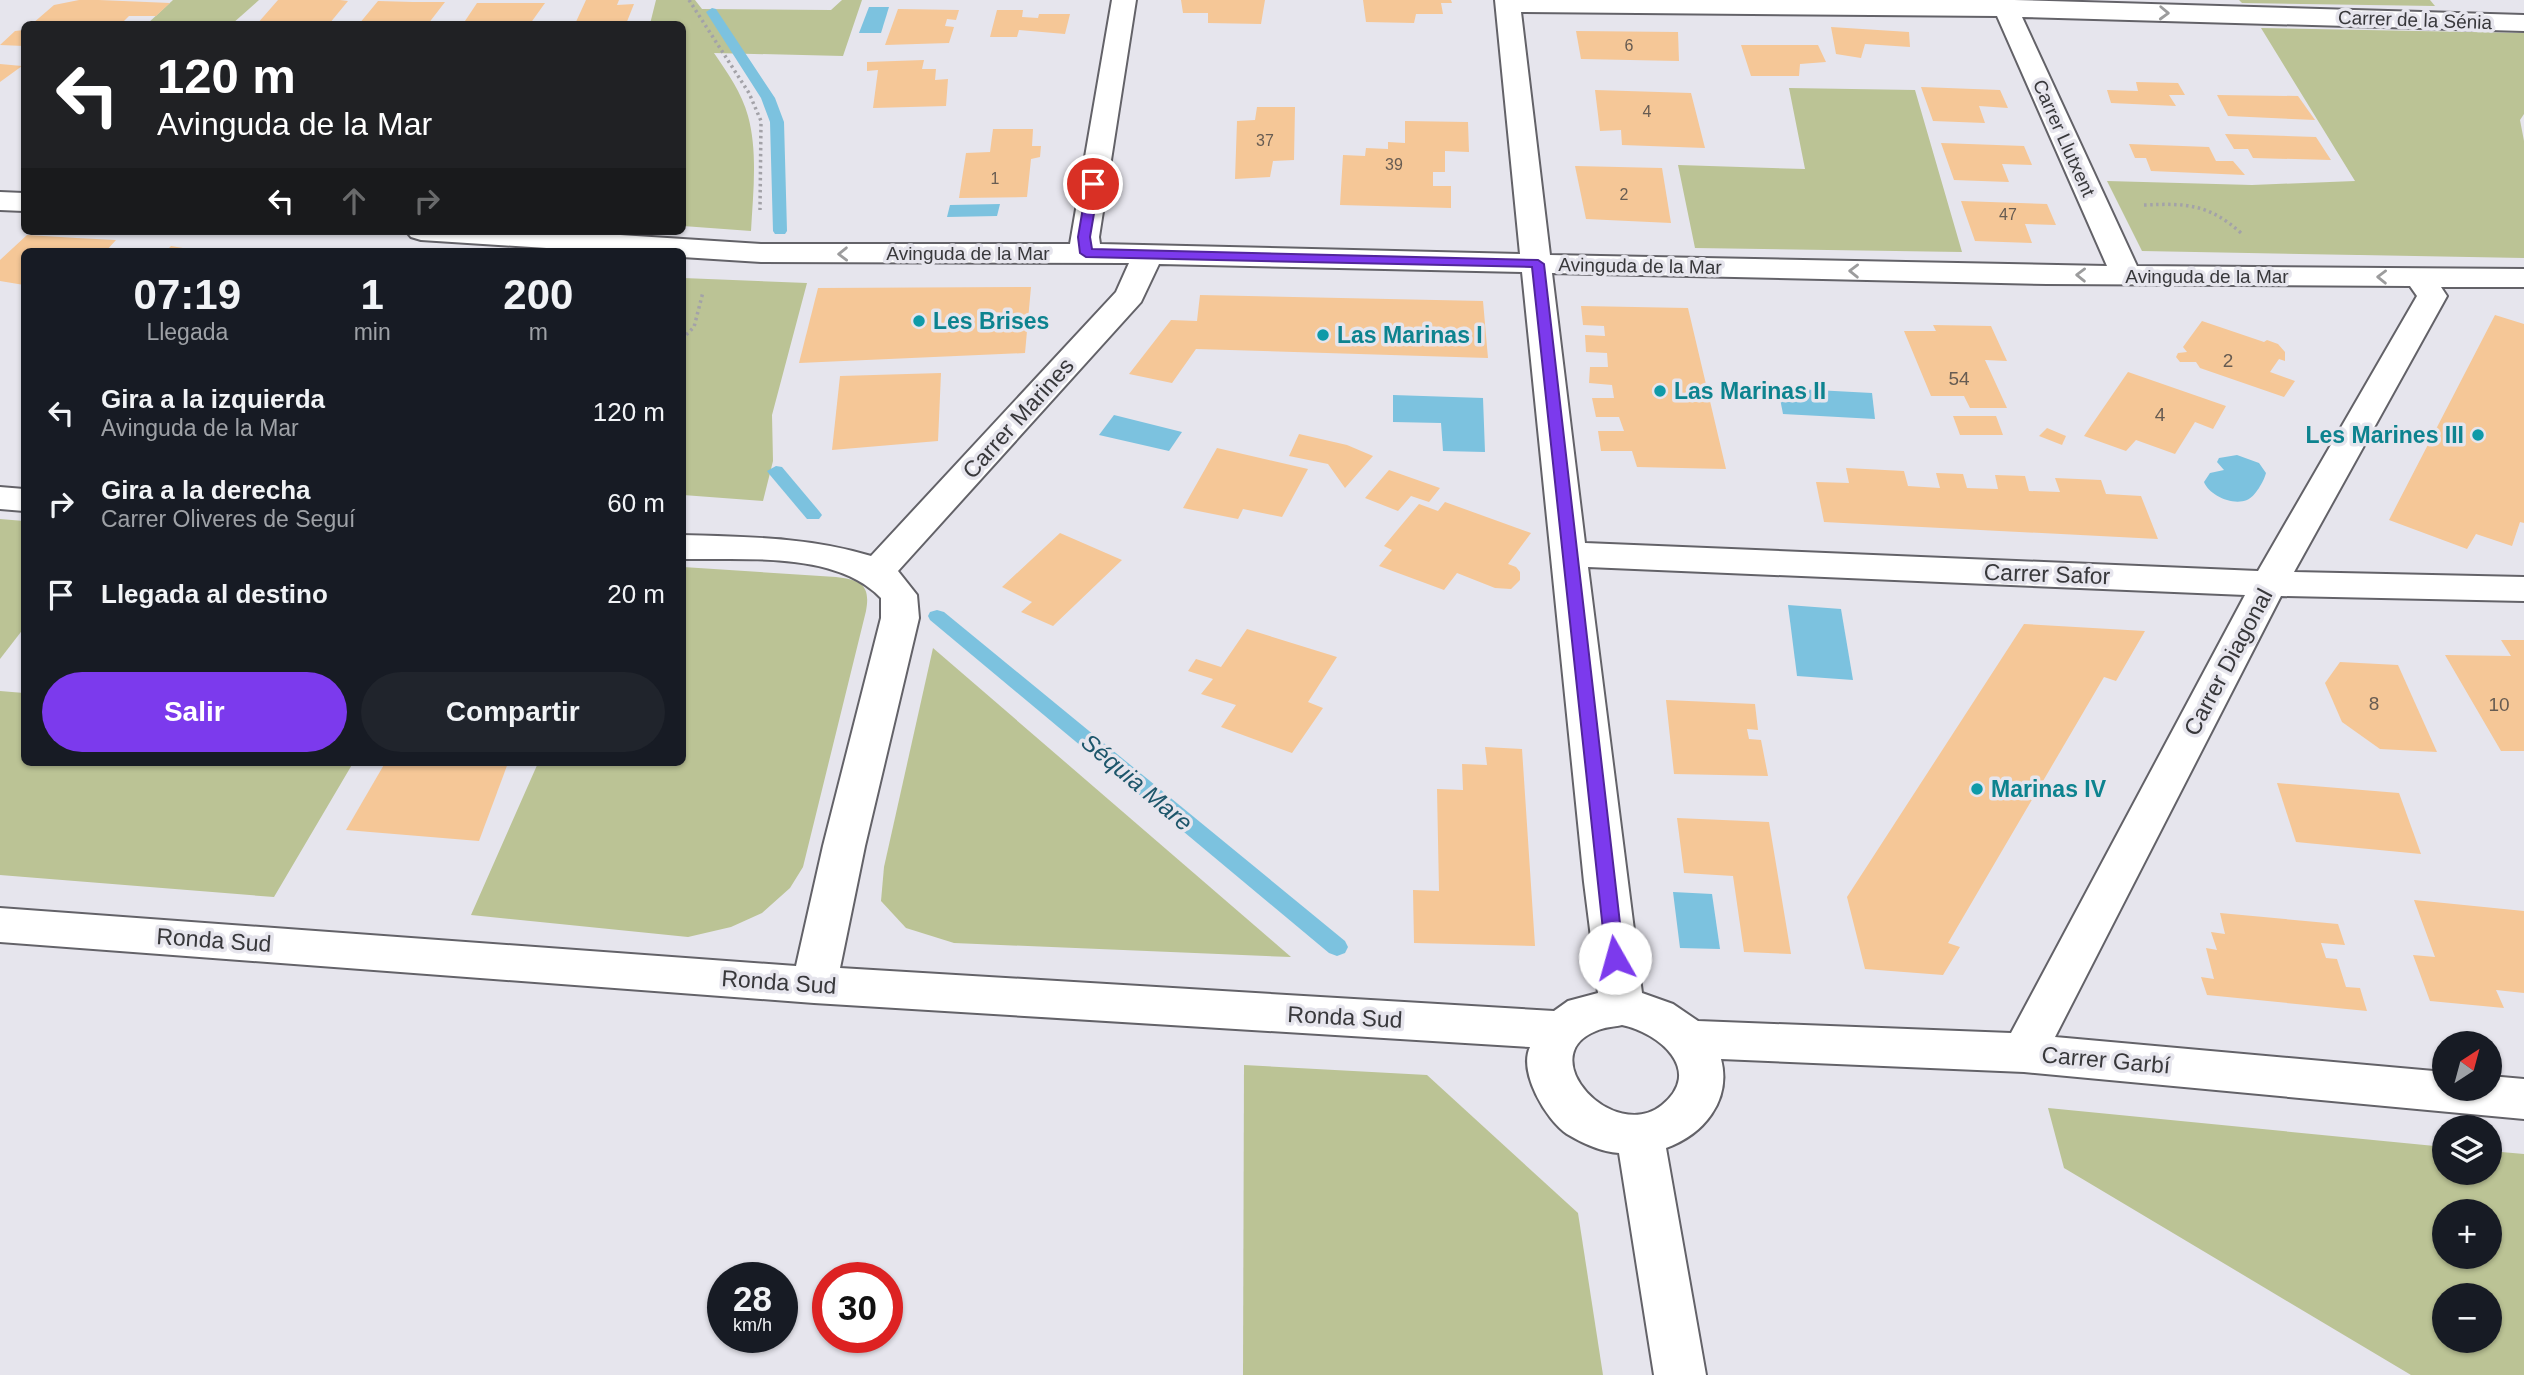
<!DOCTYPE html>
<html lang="es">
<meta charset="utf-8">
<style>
body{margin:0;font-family:Helvetica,sans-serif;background:#20242c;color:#f1f3f6;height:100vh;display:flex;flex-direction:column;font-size:26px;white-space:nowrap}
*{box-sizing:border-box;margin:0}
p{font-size:23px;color:#9ea1a6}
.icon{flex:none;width:38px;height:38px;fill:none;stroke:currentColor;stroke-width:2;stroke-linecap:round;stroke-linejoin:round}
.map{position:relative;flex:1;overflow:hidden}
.drawer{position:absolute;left:21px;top:248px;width:665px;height:518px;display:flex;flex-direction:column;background:#171b24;border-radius:10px;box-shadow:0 2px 5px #0004}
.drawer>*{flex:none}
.top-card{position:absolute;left:21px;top:21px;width:665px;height:214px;border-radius:10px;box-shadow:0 2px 5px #0004;background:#202124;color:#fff;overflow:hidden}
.needle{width:46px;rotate:36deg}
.fabs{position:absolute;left:2432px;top:1031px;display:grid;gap:14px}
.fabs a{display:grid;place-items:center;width:70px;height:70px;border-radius:50%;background:#171b24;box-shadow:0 2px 5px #0004;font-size:35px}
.speed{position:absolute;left:707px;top:1262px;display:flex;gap:14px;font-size:35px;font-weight:700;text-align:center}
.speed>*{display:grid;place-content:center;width:91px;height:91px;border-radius:50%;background:#171b24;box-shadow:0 2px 5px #0004;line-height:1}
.speed small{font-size:18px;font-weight:400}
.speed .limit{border:10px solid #d22;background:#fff;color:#111}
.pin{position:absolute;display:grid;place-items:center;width:60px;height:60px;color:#fff;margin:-30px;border:4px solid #fff;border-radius:50%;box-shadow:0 2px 7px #0007}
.me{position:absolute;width:77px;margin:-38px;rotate:353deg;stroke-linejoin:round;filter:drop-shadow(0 0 5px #0008)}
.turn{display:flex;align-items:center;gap:24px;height:147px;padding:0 21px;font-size:32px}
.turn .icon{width:91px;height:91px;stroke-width:2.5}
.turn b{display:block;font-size:49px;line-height:60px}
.lanes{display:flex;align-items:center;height:66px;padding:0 21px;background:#0003;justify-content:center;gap:35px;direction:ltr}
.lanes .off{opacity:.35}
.eta{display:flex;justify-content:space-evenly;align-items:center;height:119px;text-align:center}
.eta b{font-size:42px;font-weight:700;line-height:49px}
.button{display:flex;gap:14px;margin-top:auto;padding:14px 21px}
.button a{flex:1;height:80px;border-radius:42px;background:#7c3aed;color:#fff;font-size:28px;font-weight:700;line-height:80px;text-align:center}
.button a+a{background:#20242c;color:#f1f3f6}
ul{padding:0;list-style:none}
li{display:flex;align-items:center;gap:21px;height:91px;padding:0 21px}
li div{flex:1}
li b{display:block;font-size:26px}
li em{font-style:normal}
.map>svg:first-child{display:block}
</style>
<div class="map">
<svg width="2524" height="1375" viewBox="0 0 2524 1375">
<rect width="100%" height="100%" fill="#e6e5ed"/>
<g fill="#bbc395" fill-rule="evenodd">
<path d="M173,0h86l-27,24h-85z"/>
<path d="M656,0h39l7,9 129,1 11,-10h20l-19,56 -129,-3c13,19 28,40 34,63 10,36 5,78 3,115l-68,-5 -1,-202h-32z"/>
<path d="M2239,0h191l5,6 -193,-3z"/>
<path d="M2261,28l263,5v81l-4,6 4,21v117l-382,-7 -35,-70 145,4 103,-4z"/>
<path d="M1789,88l126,2 47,162 -267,-4 -17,-83 127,4z"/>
<path d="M683,278l124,5 -35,132 1,46 -10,40 -80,-6z"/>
<path d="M0,519l24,2v107l-24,31z"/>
<path d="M683,567l153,10c24,3 35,7 30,34l-63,256 -13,21 -28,25 -31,14 -43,10 -217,-22 67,-152h144z"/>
<path d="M933,648l358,309 -337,-14 -48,-15 -25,-27 3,-34z"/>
<path d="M0,691l24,2v70h329l-79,134 -274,-22z"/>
<path d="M1244,1065l183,10 151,138 25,162h-360z"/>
<path d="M2048,1108l397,39v25h45v-21l34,3v221h-113l-347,-207zM2445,1211h45v45h-45zM2445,1295h45v45h-45z"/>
</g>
<g fill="#7cc2df">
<path d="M869,7h20l-8,26h-22z"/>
<path d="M1000,204l-3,12 -50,1 3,-12z"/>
<path d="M1778,388l94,5 3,26 -92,-5z"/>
<path d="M1393,395l90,3 2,54 -42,-1 -2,-28 -48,-1z"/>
<path d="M1114,415l68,17 -13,19 -70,-16z"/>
<path d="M2237,455l22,8 7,10c-2,8 -11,24 -19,27 -15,6 -38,-5 -43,-18l6,-9 14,-3 -7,-8 2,-4z"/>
<path d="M1788,605l53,4 12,71 -56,-4z"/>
<path d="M1673,892l39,2 8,55 -40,-1z"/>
</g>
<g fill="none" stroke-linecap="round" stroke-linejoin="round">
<g fill="#7cc2df" fill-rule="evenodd">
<path d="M712,8l4,1 59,89 9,24 3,109 -2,3h-10l-2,-3 -3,-109 -9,-24 -55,-86z"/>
<path d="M776,466l6,1 37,44 3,4 -3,4h-12l-37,-44 -3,-4z"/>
<path d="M937,610l7,2 401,329 3,6 -3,6 -8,3 -8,-3 -399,-333 -2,-4 2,-4z"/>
</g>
</g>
<g fill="#f5c797">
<path d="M79,0h20l71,3 -14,13h-27l-8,8h-89l22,-19z"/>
<path d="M278,0h62l8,1 -19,23h-72z"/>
<path d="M586,0h33l-2,5 17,-1 -8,20h-51z"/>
<path d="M1181,0h84l-4,24 -53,-1v-10h-25z"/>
<path d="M1363,0h88l1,3h-11l2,11h-27l-2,9 -48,-1z"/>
<path d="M378,1l35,1h32l-17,22h-69z"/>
<path d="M477,3h68l-15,21h-67z"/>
<path d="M898,9l61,1 -3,10 -9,-1 -2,7 9,1 -5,16 -64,2z"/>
<path d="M997,10h26l-1,7 16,1 1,-4h31l-5,20 -46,-4 -2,7h-27z"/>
<path d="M1831,27l78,5 1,15 -45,-3 -4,14 -25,-4z"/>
<path d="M24,30v16l-24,-1 15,-14z"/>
<path d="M1576,31l102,1 1,29 -98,-2z"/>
<path d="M1741,45h77l8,17 -26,2 -1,12h-48z"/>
<path d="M924,60l-2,9h14l-1,11 13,-1 -2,27 -73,2 5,-38 -11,1v-9z"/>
<path d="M0,64l22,2 -22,16z"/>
<path d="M2136,82l42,1 7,12h-16l7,11 -65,-3 -4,-13 31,1z"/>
<path d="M1921,87l79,3 8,18 -29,-2 6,17 -52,-2z"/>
<path d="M1595,90l96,3 14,55 -83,-3 -1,-15 -21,1z"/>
<path d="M2217,95l81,1 17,24 -87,-4z"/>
<path d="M1257,107h38l-1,53 -21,1 -3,16 -35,2 2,-58 18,-1z"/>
<path d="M1405,121l63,1 1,30 -24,-1v21h-12v14h18v22l-111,-3 3,-50 22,1 1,-8 22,1v-7l17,1z"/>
<path d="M993,129h40l-1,17h9l-1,11 -9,2 -4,38 -68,1 7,-45 24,-1z"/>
<path d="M2225,134l91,3 15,23 -78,-2 -5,-9h-14z"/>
<path d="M1941,143l83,3 8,19 -30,-1 7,18 -55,-2z"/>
<path d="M2129,144l80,3 7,14h17l12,14 -94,-4 -5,-13h-11z"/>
<path d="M1575,166l87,2 9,55 -85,-4z"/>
<path d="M1961,201l86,3 9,21 -31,-1 7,19 -57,-2z"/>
<path d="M27,235l50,3 39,2 -11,12h-81v33l-24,-4v-21z"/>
<path d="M171,246l30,5v1h-36z"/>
<path d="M1031,287l-6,66 -226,10 19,-75z"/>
<path d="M1200,295l283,6 5,57 -292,-9 -24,34 -43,-9 42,-54 26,1z"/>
<path d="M1581,306l107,2 38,161 -89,-2 -5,-16h-31l-3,-20h26l-5,-14h-23l-4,-19h22l-2,-13 -23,-2 1,-16h18l-1,-14 -21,-1 -1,-17 20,1 -1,-10 -21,-1z"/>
<path d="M2495,315l29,9v199l-4,-1 -8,24 -36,-12 -9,15 -78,-29z"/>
<path d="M2202,321l62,21 3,-2 11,4 7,8v9l-6,-2 -9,13 25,9 -11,16 -84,-29 -4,-6h-16l-4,-5 2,-4 9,-1 -4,-5z"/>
<path d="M1933,325l58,1 16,35 -22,-1 22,48h-37l-6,-12h-33l-27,-65h32z"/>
<path d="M2128,372l98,34 -13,23 -18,-7 -20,32 -39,-14 -10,11 -42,-15z"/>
<path d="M941,373l-3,68 -106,9 8,-74z"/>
<path d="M1953,416h43l7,19h-43z"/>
<path d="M2047,428l19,8 -4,9 -23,-9z"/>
<path d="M1299,434l48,11 26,11 -28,32 -17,-24 -39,-8z"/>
<path d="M1217,448l91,21 -26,48 -39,-8 -5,10 -55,-11z"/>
<path d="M1846,468l58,3 4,15 32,2 -4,-15 27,1 4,14 31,1 -3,-14 30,1 4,15 31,1 -5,-14 46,2 5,14 35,2 17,43 -334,-17 -8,-40 33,1z"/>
<path d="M1389,470l51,18 -11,14 -18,-6 -13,15 -33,-13z"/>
<path d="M1445,502l86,31 -23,31 8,3 4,5v8l-9,9 -16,-1 -38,-15 -13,17 -65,-24 13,-16 -8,-4 35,-42 19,7z"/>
<path d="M1060,533l62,27 -69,66 -32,-14 11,-10 -30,-15z"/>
<path d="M2024,624l121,7 -29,50 -12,-4 -156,266 12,4 -17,28 -78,-6 -18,-72z"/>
<path d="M1247,629l90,28 -29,45 15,6 -31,45 -71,-26 15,-22 -35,-11 12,-15 -25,-8 8,-12 25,8z"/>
<path d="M2501,640h23v111h-23l-56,-96 66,1z"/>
<path d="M2340,662l58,3 39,87 -57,-3 -38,-27 -17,-39z"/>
<path d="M1666,700l89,4 3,26 -11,-1 2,10 12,1 7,36 -94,-2z"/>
<path d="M1485,747l37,2 13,197 -121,-3 -1,-53 26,1 -2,-102 26,1 -1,-26 25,1z"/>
<path d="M385,763h123l-29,78 -133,-11z"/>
<path d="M2277,783l122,10 22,61 -125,-12z"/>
<path d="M1677,818l92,4 22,132 -47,-2 -11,-76 -49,-3z"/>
<path d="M2414,900l110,11v82l-28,-3 8,18 -74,-7 -17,-46 22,2z"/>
<path d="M2220,913l118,11 7,21 -24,-2 5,15 11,1 9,28 14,1 7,23 -160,-16 -6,-18 13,2 -8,-31 11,2 -6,-18 14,2z"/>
</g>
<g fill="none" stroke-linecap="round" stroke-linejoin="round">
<g stroke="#636268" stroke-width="4">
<g id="minor">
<path d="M1112,0h24l-37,237 1,7 420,10 -25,-254h519l510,15v16l-502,-14 115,249 387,3v18h-83l6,9 -153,276 230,5v24l-243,-5 -226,441 390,35v16h45v-12l34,3v40l-500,-47 -303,-13c11,42 -18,76 -55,89l40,227h-52l-35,-222c-17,-1 -37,-10 -52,-19 -21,-14 -49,-62 -37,-87l-716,-44 -814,-61v-34l796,58 27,-120 58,-228v-20c-45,-47 -137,-38 -199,-39v-24c65,2 127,2 189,21l245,-264 13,-29 -368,-1 -79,-5v-5h-74l-187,-12 -10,-3 -5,-6h152l203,13h309zM1521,12l476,4 110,250 -557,-11zM1159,264l363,8 62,610 14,111 -30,8 -14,10 -714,-43 25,-122 54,-228 -2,-23 -19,-24 243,-269zM1552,273l495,11 363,2 7,10 -159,275 -673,-28zM1588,567l657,28 -234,438 -313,-12 -25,-17 -31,-11zM1622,1025c38,8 82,46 40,80 -49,39 -130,-49 -66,-74 8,-4 18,-4 26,-6z"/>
<path d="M0,192l24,1v18l-24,-1z"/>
<path d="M0,487l24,2v22l-24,-2z"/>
</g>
</g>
<g stroke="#a3a2a8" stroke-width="3.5" stroke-dasharray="2.5 3.5" stroke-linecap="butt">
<path d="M689,0l60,93 12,28 -1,89"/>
<path d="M2144,205c42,-2 65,-1 97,28"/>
<path d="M682,339l12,-12 9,-35"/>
</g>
<use href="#minor" fill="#fff" fill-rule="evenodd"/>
</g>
<defs><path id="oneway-chevron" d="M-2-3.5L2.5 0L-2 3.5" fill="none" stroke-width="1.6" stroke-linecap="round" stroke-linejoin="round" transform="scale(1.75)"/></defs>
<g stroke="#9c9c9d">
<use href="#oneway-chevron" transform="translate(2164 13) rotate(2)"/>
<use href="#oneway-chevron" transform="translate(843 254) rotate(179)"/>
<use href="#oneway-chevron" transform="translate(1854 271) rotate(-179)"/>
<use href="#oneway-chevron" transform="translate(2081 275) rotate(-179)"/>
<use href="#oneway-chevron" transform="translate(2382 277) rotate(-179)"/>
</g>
<path fill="#7c3aed" stroke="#51269a" stroke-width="2" d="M1093,181l6,3 -9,53 2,12 446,11 6,4 80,694 -3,5 -6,3 -7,-3 -2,-5 -74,-691 -446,-10 -6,-4 -2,-16 9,-53z"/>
<g fill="#0f9aa8" stroke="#e6e5ed" stroke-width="2.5">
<circle cx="919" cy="321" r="7"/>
<circle cx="1323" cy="335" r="7"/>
<circle cx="1660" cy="391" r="7"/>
<circle cx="2478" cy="435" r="7"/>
<circle cx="1977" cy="789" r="7"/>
</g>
<g text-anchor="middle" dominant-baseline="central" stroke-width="7" stroke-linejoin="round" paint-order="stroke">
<g font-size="16" fill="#675c52">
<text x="1629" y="45">6</text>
<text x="1647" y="111">4</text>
<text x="1265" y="140">37</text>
<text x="1394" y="164">39</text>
<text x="995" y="178">1</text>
<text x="1624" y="194">2</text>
<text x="2008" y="214">47</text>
</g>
<g font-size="19" fill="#38383b" stroke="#e6e5ed">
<text transform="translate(2415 20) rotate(2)">Carrer de la Sénia</text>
<text transform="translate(2064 138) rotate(66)">Carrer Llutxent</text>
<text x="968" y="253">Avinguda de la Mar</text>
<text transform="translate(1640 266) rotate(1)">Avinguda de la Mar</text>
<text x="2207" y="276">Avinguda de la Mar</text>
</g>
<g font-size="19" fill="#675c52">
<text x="2228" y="360">2</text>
<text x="1959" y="378">54</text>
<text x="2160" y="414">4</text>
<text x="2374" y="703">8</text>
<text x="2499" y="704">10</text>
</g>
<g font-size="23" font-weight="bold" fill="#0d838f" stroke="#e6e5ed" text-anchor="start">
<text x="933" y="321">Les Brises</text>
<text x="1337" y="335">Las Marinas I</text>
<text x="1674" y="391">Las Marinas II</text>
<text x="2464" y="435" text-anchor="end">Les Marines III</text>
<text x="1991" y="789">Marinas IV</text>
</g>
<g font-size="23" fill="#38383b" stroke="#e6e5ed">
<text transform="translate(1018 418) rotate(-48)">Carrer Marines</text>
<text transform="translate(2047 574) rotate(2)">Carrer Safor</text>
<text transform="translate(2228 662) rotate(-62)">Carrer Diagonal</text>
<text transform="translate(214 940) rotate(4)">Ronda Sud</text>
<text transform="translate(779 982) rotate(4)">Ronda Sud</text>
<text transform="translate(1345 1017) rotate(3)">Ronda Sud</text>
<text transform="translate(2106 1060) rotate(5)">Carrer Garbí</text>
</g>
<g font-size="24" font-style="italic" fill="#1d566b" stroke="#e6e5ed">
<text transform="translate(1137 782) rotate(40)">Séquia Mare</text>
</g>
</g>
</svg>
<div class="fabs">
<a><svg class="needle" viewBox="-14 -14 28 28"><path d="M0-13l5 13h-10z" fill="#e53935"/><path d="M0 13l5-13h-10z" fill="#9ea1a6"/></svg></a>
<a><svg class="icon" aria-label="layers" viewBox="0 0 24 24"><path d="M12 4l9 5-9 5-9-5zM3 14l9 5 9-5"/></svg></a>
<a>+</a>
<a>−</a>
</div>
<div class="speed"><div>28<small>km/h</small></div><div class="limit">30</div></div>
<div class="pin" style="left:1093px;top:184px;background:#d93025"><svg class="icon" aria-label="arrive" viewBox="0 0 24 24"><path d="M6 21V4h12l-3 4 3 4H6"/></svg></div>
<svg class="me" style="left:1615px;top:958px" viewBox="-20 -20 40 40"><circle r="19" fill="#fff"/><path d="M0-13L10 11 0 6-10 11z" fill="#7c3aed"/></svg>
<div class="top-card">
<div class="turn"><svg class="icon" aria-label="left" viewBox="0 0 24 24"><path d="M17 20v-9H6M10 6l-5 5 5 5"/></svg><div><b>120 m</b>Avinguda de la Mar</div></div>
<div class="lanes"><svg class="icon" aria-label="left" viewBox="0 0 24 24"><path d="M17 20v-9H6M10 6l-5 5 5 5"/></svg><svg class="icon off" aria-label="ahead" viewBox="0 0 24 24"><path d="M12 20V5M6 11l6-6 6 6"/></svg><svg class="icon off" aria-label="right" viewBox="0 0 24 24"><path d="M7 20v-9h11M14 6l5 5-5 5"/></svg></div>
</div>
<section class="drawer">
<div class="eta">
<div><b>07:19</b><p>Llegada</p></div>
<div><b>1</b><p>min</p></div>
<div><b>200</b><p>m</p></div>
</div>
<ul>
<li><svg class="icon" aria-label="left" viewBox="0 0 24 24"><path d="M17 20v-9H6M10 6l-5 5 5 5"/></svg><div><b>Gira a la izquierda</b><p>Avinguda de la Mar</p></div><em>120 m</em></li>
<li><svg class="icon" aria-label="right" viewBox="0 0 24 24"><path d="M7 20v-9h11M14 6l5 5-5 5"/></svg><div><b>Gira a la derecha</b><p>Carrer Oliveres de Seguí</p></div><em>60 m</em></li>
<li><svg class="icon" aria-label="arrive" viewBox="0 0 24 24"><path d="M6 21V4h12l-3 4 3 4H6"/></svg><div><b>Llegada al destino</b></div><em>20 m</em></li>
</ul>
<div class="button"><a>Salir</a><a>Compartir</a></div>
</section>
</div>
